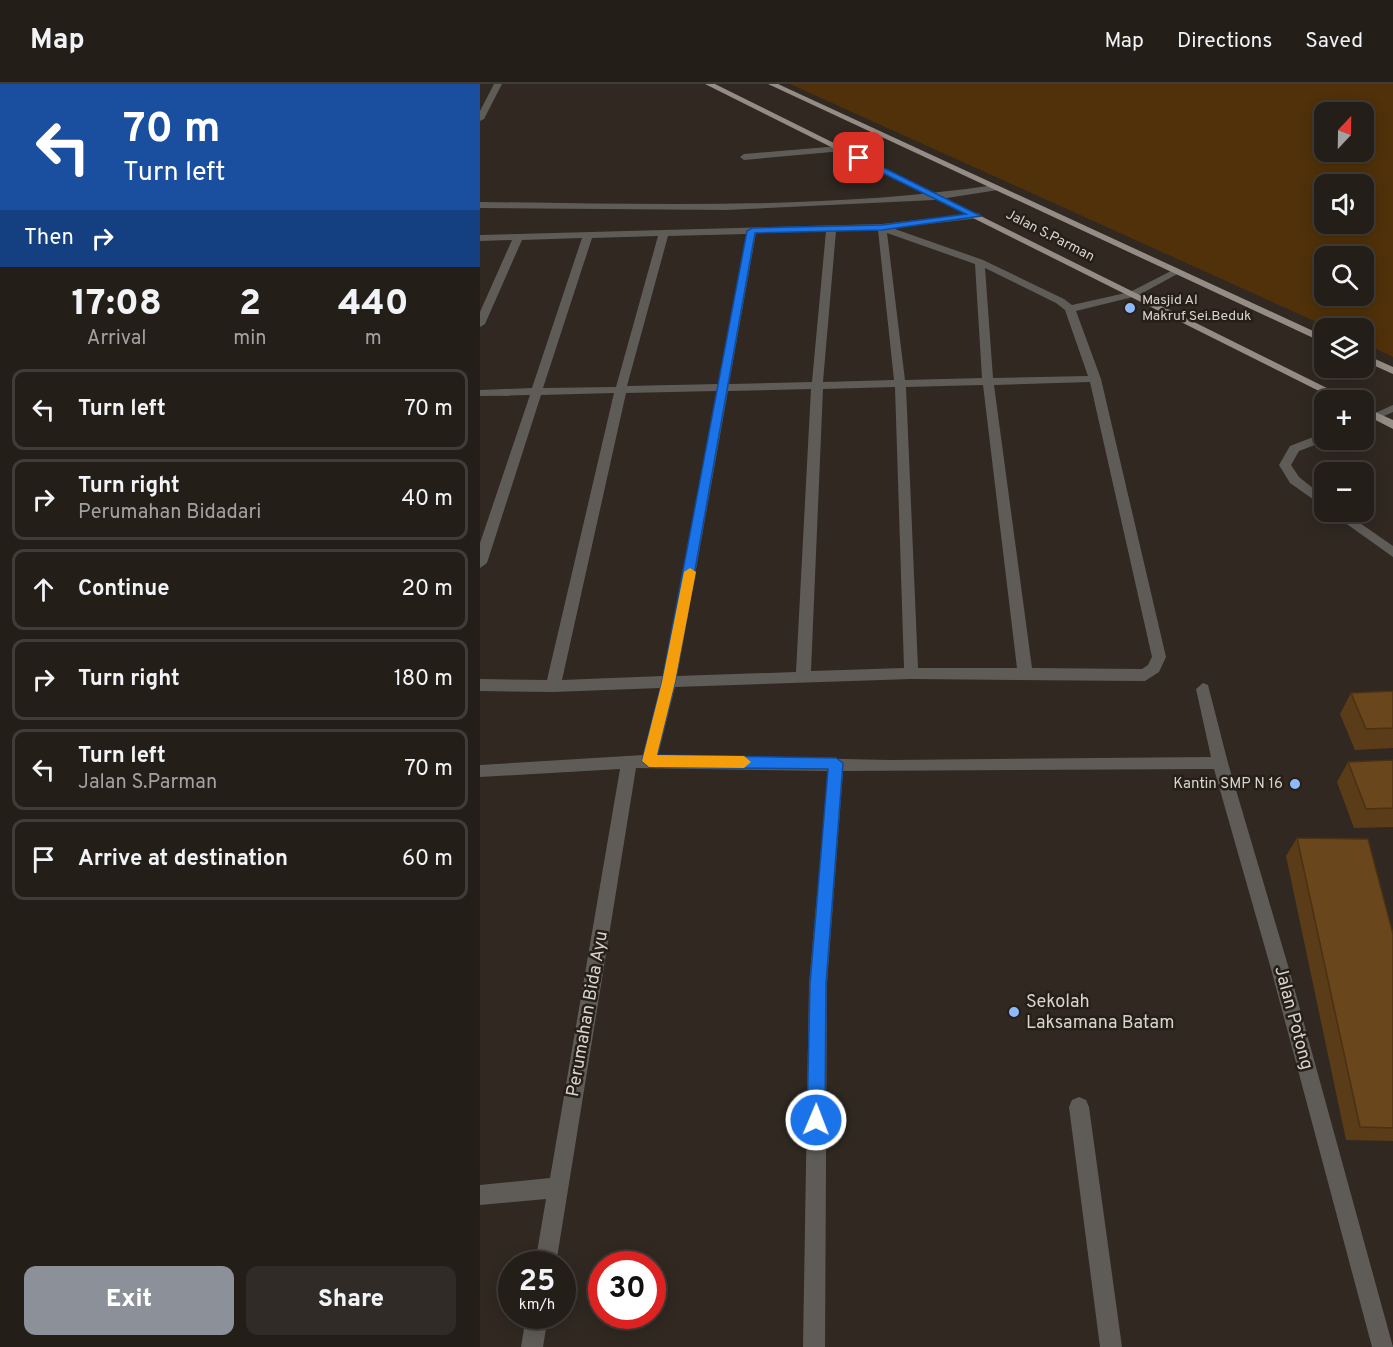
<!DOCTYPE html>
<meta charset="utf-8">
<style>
body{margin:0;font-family:Overpass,sans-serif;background:#302b26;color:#f1f3f6;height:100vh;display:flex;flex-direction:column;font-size:22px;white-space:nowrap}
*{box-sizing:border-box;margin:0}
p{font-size:20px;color:#a3a2a2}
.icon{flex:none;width:33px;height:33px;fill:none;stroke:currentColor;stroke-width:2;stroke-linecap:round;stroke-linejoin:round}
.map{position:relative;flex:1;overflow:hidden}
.sheet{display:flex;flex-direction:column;background:#241e19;width:480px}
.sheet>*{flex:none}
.banner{background:#1a4fa0;color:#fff;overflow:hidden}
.needle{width:39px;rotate:22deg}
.fabs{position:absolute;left:834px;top:18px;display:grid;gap:12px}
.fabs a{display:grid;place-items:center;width:60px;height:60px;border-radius:12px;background:#241e19;box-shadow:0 3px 15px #0003,0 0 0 2px #413c38;font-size:30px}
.speed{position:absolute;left:18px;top:1167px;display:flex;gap:12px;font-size:30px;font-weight:700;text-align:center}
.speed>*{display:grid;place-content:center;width:78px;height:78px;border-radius:50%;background:#241e19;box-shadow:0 3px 15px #0003,0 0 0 2px #413c38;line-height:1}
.speed small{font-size:15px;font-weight:400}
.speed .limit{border:9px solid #d22;background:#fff;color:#111}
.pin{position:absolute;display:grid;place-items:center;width:51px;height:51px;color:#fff;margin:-26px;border-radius:12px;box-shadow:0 3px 9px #0006}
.me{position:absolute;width:66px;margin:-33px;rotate:1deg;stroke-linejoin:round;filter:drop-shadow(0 0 4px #0008)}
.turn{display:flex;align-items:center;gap:21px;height:126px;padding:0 24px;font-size:27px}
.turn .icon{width:78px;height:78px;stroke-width:2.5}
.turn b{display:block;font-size:42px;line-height:51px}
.then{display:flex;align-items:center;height:57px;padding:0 24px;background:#0003;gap:12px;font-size:22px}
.eta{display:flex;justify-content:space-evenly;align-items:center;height:102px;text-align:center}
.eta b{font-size:36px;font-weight:800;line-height:42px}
.cta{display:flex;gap:12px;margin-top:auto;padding:12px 24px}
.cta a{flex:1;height:69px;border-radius:12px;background:#8c9099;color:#fff;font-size:24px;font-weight:800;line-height:69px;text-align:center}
.cta a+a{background:#302b26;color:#f1f3f6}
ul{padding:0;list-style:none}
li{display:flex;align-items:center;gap:18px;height:81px;margin:0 12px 9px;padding:0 12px;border:3px solid #413c38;border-radius:12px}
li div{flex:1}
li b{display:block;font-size:22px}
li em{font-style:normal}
header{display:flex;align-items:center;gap:36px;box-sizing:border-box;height:84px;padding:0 30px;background:#241e19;border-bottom:2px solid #413c38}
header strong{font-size:28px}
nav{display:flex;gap:33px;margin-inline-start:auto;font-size:21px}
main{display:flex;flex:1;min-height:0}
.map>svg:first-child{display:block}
</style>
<header>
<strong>Map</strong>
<nav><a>Map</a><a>Directions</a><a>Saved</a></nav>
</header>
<main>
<section class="sheet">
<div class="banner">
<div class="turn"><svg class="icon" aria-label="left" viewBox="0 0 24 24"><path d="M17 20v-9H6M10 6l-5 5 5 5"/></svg><div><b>70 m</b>Turn left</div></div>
<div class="then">Then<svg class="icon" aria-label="right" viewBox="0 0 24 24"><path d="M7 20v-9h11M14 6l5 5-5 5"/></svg></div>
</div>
<div class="eta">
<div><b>17:08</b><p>Arrival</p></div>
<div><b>2</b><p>min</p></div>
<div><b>440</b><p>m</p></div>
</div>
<ul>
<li><svg class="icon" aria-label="left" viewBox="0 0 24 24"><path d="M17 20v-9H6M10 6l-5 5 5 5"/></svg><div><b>Turn left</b></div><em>70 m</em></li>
<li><svg class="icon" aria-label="right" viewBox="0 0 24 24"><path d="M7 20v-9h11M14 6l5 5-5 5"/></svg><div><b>Turn right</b><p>Perumahan Bidadari</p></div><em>40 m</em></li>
<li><svg class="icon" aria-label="ahead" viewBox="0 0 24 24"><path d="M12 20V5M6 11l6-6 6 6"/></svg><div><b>Continue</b></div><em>20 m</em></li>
<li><svg class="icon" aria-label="right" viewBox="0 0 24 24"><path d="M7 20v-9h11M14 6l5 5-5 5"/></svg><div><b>Turn right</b></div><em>180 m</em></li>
<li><svg class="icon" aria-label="left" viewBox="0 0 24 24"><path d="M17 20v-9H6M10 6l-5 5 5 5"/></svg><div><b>Turn left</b><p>Jalan S.Parman</p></div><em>70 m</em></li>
<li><svg class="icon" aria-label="arrive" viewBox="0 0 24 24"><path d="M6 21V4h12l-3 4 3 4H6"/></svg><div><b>Arrive at destination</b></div><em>60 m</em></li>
</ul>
<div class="cta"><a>Exit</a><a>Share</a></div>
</section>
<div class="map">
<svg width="913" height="1263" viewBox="0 0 913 1263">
<rect width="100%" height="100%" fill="#302821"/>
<path fill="#503109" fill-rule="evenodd" d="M310,0h603v273l-29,-14v-15h-34zM844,28h40v40h-40zM844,100h40v40h-40zM844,172h40v40h-40z"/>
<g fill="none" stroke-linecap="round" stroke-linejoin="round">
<g fill="#5f5c58" fill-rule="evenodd">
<path d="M14,0h8l-18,35 -4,2v-10z"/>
<path d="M360,62l3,1v4l-99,9 -4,-3 4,-3z"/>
<path d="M515,101l3,1v4l-64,10 -208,10 -246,-2v-6c171,2 345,8 515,-17z"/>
<path d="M497,129l3,1v4l-88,10 91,32 81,39 8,6 58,-13 43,-22 8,2 -44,24 -61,15 25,68 65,278 -7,15 -14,9 -234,-2 -236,8 -17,68 232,5 321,-3 -15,-68 7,-6 5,2 20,78 61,206 104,378h-21l-101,-378 -57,-200 -371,2 -16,213 -2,363h-22l6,-363 19,-213 -192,-3 -80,496h-21l11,-65 -66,6v-20l70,-7 70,-409 -140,8v-12l163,-10 17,-67 -107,4 -73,-1v-12l67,1 67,-287 -73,2 -54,168 -7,5v-25l50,-148 -50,1v-6l52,-2 50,-150 -60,2 -37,84 -5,3v-15l32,-72 -32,1v-6l402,-11zM398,146l16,150 -71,2 13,-151zM346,147l-14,151 -83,2 27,-151zM407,149l88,31 7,114 -77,2zM267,150l-29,150 -91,2 41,-150zM178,152l-42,151 -73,1 49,-150zM505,184l71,35 9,7 23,66 -95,2zM610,298l62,275 -4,8 -6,4 -110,-1 -38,-283zM503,301l34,283h-99l-12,-281zM415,303l9,281 -93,3 12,-282zM331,305l-15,283 -119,4 51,-285zM237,307l-54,285 -101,4 64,-287z"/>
<path d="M913,321v7l-29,13v-7z"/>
<path d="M844,349v7h4l-29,11 -8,14 8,12 25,20v10l-34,-24 -11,-18 11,-19z"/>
<path d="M850,428h14l49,34v11z"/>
<path d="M599,1013l7,3 3,7 33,240h-22l-31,-240 3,-7z"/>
<path d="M46,1232h22l-5,31h-22z"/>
</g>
<g fill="#948c85" fill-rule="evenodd">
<path d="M225,0h10l636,316h-14z"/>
<path d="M288,0h10l546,252v7z"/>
<path d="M884,270l29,13v7l-29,-13z"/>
<path d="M884,323l29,13v9l-29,-15z"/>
</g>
</g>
<g fill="#5b3c18">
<path d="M913,607v57l-38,2 -15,-36 11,-21z"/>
<path d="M913,676v67l-39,1 -17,-46 11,-20z"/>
<path d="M817,754l96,96v207l-47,-1 -60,-284z"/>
</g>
<g fill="#6a461c" stroke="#4a3114" stroke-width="1.5">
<path d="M913,607v37l-27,1 -15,-36z"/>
<path d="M913,676v48l-27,1 -18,-47z"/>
<path d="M817,754l71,1 25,95v194l-33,-1z"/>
</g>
<path fill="#1a73e8" stroke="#114b97" stroke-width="1.5" d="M376,73h6l119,59 -99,14 -127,3 -80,449 -18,73 179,3 7,5 -17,221 -1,136 -2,6 -7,3 -6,-3 -3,-6 3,-136 18,-215 -179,-2 -7,-6 20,-79 85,-451 5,-3 130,-3 84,-11 -110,-54z"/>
<path fill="#f59e0b" d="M210,484l6,4 -21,110 -18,73 87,1 7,6 -7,6 -95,-1 -7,-6 20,-79 22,-110z"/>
<g fill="#8eb9fc" stroke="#261f18" stroke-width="2">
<circle cx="650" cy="224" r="6"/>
<circle cx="815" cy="700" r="6"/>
<circle cx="534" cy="928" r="6"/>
</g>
<g text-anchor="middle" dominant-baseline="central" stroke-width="5" stroke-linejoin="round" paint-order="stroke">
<g font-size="14" fill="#d8d3ce" stroke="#261f18">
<text transform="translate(570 152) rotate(27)">Jalan S.Parman</text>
</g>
<g font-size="14" fill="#d8d3ce" stroke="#261f18" text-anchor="start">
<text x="662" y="216">Masjid Al<tspan x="662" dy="16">Makruf Sei.Beduk</tspan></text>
</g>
<g font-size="15" fill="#d8d3ce" stroke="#261f18" text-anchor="end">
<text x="803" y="700">Kantin SMP N 16</text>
</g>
<g font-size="18" fill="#d8d3ce" stroke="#261f18" text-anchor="start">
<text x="546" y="918">Sekolah<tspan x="546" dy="21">Laksamana Batam</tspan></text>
</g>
<g font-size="18" fill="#d8d3ce" stroke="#261f18">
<text transform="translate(108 930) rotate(-80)">Perumahan Bida Ayu</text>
<text transform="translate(813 934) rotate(75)">Jalan Potong</text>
</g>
</g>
</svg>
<div class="fabs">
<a><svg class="needle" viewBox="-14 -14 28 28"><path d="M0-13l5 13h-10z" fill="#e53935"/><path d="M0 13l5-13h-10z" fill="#a3a2a2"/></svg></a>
<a><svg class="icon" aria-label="sound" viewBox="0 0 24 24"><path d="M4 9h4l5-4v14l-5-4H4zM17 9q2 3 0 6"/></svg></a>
<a><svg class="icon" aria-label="search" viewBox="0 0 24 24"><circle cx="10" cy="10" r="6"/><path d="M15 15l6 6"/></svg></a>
<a><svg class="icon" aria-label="layers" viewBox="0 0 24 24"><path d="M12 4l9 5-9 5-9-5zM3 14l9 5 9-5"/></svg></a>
<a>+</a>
<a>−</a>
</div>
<div class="speed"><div>25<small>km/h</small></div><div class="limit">30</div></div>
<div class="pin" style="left:379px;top:74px;background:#d93025"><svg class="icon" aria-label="arrive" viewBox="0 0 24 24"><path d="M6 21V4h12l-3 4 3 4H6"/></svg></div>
<svg class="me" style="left:336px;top:1036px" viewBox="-20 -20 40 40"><circle r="17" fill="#1a73e8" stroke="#fff" stroke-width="3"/><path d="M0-11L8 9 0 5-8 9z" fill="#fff"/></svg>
</div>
</main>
